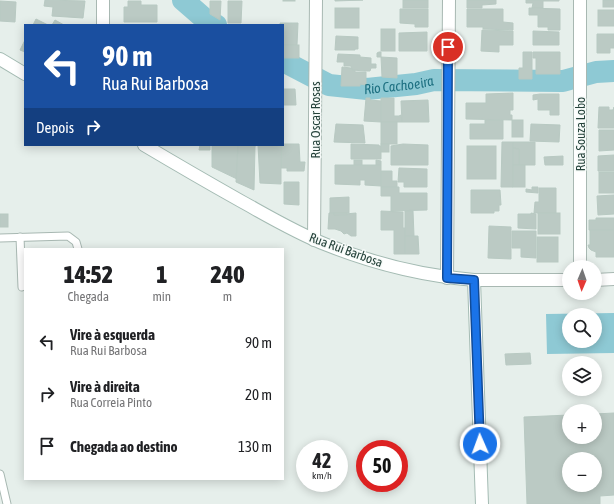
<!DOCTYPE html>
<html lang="pt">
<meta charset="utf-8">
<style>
body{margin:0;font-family:"Asap Condensed",sans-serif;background:#f6f6f6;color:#202124;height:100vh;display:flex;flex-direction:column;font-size:15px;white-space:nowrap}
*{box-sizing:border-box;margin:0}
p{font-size:13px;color:#757577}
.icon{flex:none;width:22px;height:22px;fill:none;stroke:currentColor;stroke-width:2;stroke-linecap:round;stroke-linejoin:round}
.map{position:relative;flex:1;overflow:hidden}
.panel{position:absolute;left:24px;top:248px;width:260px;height:232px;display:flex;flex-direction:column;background:#fff;border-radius:0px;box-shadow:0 2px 10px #0003}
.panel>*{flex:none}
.guide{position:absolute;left:24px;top:24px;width:260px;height:122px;border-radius:0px;box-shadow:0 2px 10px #0003;background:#1a4fa0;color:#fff;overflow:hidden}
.needle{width:26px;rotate:182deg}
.tools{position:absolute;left:562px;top:260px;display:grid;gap:8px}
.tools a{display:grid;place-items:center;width:40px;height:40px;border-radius:50%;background:#fff;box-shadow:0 2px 10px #0003;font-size:20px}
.speed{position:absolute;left:296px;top:440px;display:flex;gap:8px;font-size:20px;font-weight:700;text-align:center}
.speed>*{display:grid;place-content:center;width:52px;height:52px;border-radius:50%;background:#fff;box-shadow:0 2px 10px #0003;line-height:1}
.speed small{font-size:10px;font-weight:400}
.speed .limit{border:6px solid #d22;background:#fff;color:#111}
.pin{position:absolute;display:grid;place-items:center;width:34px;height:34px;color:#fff;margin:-17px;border:2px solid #fff;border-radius:50%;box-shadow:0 1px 4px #0007}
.me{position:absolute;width:44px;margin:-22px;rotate:358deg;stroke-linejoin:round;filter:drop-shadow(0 0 3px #0008)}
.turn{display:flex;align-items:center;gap:14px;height:84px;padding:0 12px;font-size:18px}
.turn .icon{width:52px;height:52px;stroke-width:2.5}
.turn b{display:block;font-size:28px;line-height:34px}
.then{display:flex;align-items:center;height:38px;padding:0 12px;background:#0003;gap:8px;font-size:15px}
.eta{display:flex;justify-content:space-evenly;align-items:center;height:68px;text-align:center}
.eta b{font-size:24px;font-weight:800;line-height:28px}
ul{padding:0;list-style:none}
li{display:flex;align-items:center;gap:12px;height:52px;padding:0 12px}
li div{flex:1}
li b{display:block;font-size:15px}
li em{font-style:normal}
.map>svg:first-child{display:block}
</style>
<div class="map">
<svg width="614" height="504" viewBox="0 0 614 504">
<rect width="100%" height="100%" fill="#e6efeb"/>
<path fill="#8ec9d4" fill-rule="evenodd" d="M614,313v40l-67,1 -1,-40zM569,315h26v26h-26z"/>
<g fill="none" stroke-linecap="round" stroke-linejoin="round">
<g stroke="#8ec9d4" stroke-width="22">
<path d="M183,0l23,20 10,5"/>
<path id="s1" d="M283,61l46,24 38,4 49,-5 18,-4 129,1 33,-9 18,-1"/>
</g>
</g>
<g fill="#bbcac4" stroke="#b8c9c2" fill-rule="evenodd">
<path d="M45,0l40,1 -2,17 -31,-2 1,-9 -9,-1z"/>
<rect x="283" y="0" width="12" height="1"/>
<path d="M335,0h28l-28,1z"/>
<rect x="403" y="0" width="25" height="8"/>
<path d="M467,0h29v4l-14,1v3h-15z"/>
<path d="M526,0h33v1h-16v7h-11l1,-5h-7z"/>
<rect x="603" y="0" width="11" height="7"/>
<path d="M0,1l16,1 -1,20 -15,-1z"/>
<path d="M128,1h13v4h16v17h-33v-15h4z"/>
<path d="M210,1h11l-1,19 -10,-6z"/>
<path d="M228,1h14l-1,22h-13z"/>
<rect x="335" y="8" width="24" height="20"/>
<path d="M529,8l31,1v21h-12v-3h-10v-12h-9z"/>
<path d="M400,9h28v18h-13v-3l-15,-1z"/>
<path d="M467,9h36v13l10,1v7l-30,-1v-2h-16z"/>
<rect x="598" y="10" width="16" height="16"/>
<path d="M36,19l12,6h-15z"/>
<path d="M55,20l9,5h-12z"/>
<path d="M280,23h18l-1,22h-14v-20h-3z"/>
<rect x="381" y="29" width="14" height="22"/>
<path d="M482,30l31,1v14h-14v7l-18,-1z"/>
<path d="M533,31l26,1v13h-26z"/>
<path d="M427,32v19h-28v-18z"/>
<path d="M597,34h17v14h-4v5h-13z"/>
<path d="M336,36l22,1v12h-3v1h-20z"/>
<path d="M25,40v12l-5,-2z"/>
<rect x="283" y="45" width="16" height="13"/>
<path d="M379,52h2v5h-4v-4z"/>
<path d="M523,52h9v27h-13v-11h4z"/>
<path d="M533,52h27v22h-24v-16h-3z"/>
<path d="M338,54l22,1v2l11,1v6h5v4h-5l-1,3h-5l-13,-1 -1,-4h-7v-4h-7z"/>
<path d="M381,57l16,1v20l-15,-1z"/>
<path d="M342,67l9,1 1,2h3v2h11v13l-6,-1v2h-19z"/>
<path d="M283,89h12l1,16h-13z"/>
<path d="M513,93v17h-3v5h2v5l-46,-1v-16h20v-9z"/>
<path d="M540,94h19v21h-9v-5h-12v-11l-5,1v-5z"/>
<path d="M366,98h4v2l11,1v21l-17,-1z"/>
<path d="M381,98h13v18h5l2,-1 1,7h-21z"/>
<path d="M428,100l1,22h-27l-1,-21z"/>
<path d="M599,107h10v3h4l1,-3v21h-16z"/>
<path d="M485,120h18v19h-33v-15h15z"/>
<rect x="512" y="120" width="11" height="17"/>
<rect x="381" y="122" width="16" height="22"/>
<path d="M336,124l27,1 2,18 -31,-1z"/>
<path d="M531,124l29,1 -1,17 -29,-1z"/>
<path d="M599,130h15v20l-15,1z"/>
<path d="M502,142h11v45h-12z"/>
<path d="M513,142h22v23h-16v-16l-6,-1z"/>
<path d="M283,144h16l1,18h5l-1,9h-17v-3h-6v-23z"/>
<path d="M351,144l28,1v1h2v13h-30z"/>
<rect x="381" y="144" width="8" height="8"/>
<path d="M403,144l25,1v20h-37v-19z"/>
<path d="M200,145h10v5h-11z"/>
<path d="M212,145h26l-1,34 -25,-12z"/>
<path d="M238,145h20l-3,1 -1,44 -18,-8z"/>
<path d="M258,145h23v39l-21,-1z"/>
<rect x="467" y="146" width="29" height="33"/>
<path d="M513,148l6,1v16h-6z"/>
<path d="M614,155v16h-16v-15z"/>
<path d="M563,156v9h-18l-1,-8z"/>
<rect x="354" y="160" width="8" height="5"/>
<path d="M376,160l5,1v4h-5z"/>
<path d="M335,165h46v21l-16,-1v-5h-5v5l-25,-1z"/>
<rect x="513" y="165" width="12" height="22"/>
<path d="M399,168l28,1v18h-23v-5h-6z"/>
<path d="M381,171h11v10h5v6h-16z"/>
<rect x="599" y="172" width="15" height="21"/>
<path d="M284,182h15v23l-15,-1z"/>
<path d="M381,187h18v6h28v17l-36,1v-15h-10z"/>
<path d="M532,187h6v6l-12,-1v-3l6,1z"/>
<path d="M539,188h17v25h-22l1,-11h4z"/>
<path d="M471,190h29l1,15h-2v6h-5v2h-23z"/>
<path d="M614,195v19l-16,1 -1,-19z"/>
<path d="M349,197v16h-19v-15z"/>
<path d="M381,211l22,1v16h2v26h-11v-24h-13z"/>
<path d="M405,211h8l1,25h-9z"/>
<path d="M329,213h5v2l22,-2v23h-5l-4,-3 -3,1 -3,-3 -6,-2h-7z"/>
<rect x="334" y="213" width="13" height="2"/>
<path d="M531,213l5,1v15l-18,-1v-14h13z"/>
<rect x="538" y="213" width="22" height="21"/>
<rect x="0" y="214" width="8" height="13"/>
<path d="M596,218h18v12h-25v-10h7z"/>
<path d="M489,226l22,1v32l-23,-1z"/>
<path d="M590,230h24v27h-18v-5l-5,-2 -2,-2 -1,-3h2z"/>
<path d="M512,231h24v27l-15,-1v-9h-9z"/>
<path d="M405,236h13l1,18h-14z"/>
<rect x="537" y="237" width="21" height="25"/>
<path d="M530,353l1,11 -25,1 -1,-11z"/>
<path d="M614,413v82l-14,1v8h-73l-3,-87 45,-2v22h26v-23zM569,459h26v26h-26z"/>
</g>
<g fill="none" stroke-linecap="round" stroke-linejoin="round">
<g stroke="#a8b8b2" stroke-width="9">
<g id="service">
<path d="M20,237l2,50"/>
<path d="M0,238l68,-2 8,6 2,7"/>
<path d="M0,474l7,30"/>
</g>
</g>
<g stroke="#a8b8b2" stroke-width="14">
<g id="minor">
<path d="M580,0v267"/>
<path d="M103,25v-25"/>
<path d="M314,240l2,-240"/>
<path d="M447,278l2,-278"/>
</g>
</g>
<g stroke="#a8b8b2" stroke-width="14">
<g id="tertiary">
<path d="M474,280h95"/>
<path d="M595,280l19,-1"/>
</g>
</g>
<g stroke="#a4bbb3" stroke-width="14">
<g id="secondary">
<path d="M0,59l25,15"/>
<path d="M144,145c32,19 63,37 95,55 29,16 57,33 88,45 48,19 97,31 147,35l8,224"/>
</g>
</g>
<use href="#service" stroke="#fff" stroke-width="7"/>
<use href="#minor" stroke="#fff" stroke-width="12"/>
<use href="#tertiary" stroke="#fff" stroke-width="12"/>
<use href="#secondary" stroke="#fff" stroke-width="12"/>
</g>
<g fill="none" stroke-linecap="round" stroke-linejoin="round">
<g stroke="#114b97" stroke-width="10">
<path id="route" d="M448,47l-1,231 27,2 6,164"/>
</g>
<use href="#route" stroke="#1a73e8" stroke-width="7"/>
</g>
<g text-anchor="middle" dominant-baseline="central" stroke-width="3" stroke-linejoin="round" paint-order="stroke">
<g font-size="13" fill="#24423a" stroke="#f7fbf9">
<text transform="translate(315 120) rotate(-90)">Rua Oscar Rosas</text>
<text transform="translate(580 134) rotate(-90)">Rua Souza Lobo</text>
<text transform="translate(346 250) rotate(20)">Rua Rui Barbosa</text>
</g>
<g font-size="14" font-style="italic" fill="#1c6f80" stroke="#f7fbf9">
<text stroke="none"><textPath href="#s1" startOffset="122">Rio Cachoeira</textPath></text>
</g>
</g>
</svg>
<div class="tools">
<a><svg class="needle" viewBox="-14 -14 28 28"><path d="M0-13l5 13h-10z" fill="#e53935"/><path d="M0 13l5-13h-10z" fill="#757577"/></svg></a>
<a><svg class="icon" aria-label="search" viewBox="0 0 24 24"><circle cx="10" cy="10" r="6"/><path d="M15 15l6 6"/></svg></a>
<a><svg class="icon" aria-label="layers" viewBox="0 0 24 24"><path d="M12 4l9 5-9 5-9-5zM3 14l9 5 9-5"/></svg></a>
<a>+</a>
<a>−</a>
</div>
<div class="speed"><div>42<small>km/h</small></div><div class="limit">50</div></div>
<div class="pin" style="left:448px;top:47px;background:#d93025"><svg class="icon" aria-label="arrive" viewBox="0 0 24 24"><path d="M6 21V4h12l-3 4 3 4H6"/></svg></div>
<svg class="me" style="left:480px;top:444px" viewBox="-20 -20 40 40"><circle r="17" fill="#1a73e8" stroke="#fff" stroke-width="3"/><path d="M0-11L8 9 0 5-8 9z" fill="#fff"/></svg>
<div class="guide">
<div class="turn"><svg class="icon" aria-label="left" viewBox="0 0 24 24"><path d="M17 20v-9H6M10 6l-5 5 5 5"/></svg><div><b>90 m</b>Rua Rui Barbosa</div></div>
<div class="then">Depois<svg class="icon" aria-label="right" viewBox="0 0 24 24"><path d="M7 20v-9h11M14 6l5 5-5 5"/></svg></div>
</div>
<section class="panel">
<div class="eta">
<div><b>14:52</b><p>Chegada</p></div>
<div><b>1</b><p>min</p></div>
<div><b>240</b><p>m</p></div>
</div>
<ul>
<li><svg class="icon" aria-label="left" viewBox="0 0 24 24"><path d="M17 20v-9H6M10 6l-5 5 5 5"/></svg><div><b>Vire à esquerda</b><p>Rua Rui Barbosa</p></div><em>90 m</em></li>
<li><svg class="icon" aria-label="right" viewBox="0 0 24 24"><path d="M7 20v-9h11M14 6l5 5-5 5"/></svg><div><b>Vire à direita</b><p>Rua Correia Pinto</p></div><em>20 m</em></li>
<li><svg class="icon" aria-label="arrive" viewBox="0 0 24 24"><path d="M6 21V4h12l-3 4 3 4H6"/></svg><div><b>Chegada ao destino</b></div><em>130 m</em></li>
</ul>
</section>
</div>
